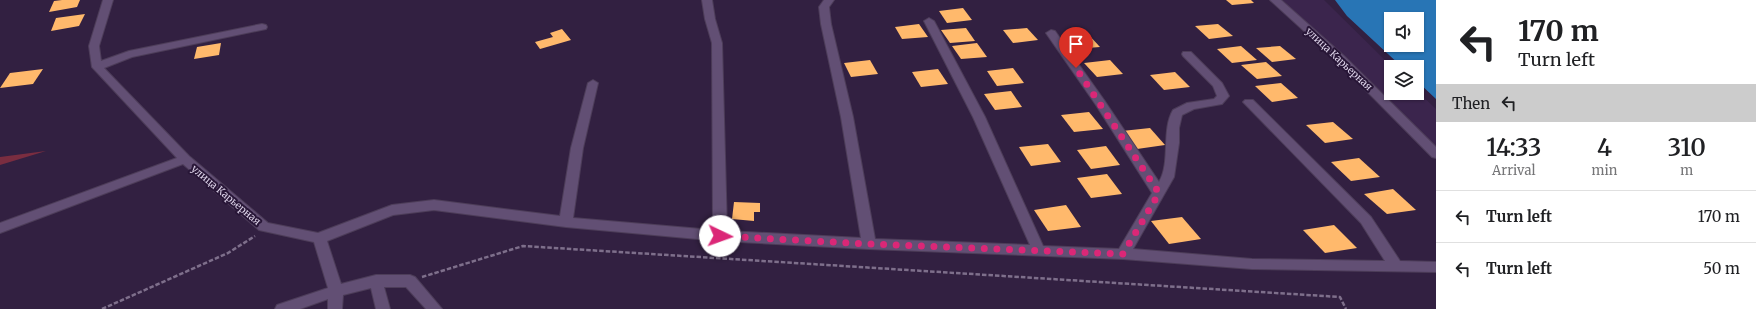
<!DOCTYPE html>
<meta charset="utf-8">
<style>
body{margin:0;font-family:Merriweather,serif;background:#f6f6f6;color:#202124;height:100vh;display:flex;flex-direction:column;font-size:15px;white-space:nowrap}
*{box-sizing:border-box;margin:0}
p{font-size:13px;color:#757577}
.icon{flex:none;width:22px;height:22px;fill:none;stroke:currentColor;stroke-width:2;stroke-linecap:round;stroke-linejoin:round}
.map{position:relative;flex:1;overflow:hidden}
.sheet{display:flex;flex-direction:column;background:#fff;width:320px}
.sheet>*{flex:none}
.hud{background:#fff;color:#202124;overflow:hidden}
.controls{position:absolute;left:1384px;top:12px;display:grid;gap:8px}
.controls a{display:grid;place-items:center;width:40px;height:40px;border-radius:0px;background:#fff;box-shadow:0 1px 3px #0004;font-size:20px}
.pin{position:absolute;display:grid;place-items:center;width:34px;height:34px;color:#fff;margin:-41px -17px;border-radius:50% 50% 50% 0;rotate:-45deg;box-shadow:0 0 4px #0007}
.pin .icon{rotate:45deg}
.me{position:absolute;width:44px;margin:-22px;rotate:93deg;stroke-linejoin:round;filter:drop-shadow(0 0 3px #0008)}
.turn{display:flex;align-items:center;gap:14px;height:84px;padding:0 16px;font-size:18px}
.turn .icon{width:52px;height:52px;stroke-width:2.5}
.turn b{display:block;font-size:28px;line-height:34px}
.then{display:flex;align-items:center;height:38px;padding:0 16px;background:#0003;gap:8px;font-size:15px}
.eta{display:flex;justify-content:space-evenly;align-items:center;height:68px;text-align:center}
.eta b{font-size:24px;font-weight:600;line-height:28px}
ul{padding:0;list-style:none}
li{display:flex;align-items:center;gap:12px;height:52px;padding:0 16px;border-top:1px solid #e0e0e0}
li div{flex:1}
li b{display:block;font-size:15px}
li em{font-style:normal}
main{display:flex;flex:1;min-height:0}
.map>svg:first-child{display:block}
</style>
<main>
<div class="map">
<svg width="1436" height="309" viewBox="0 0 1436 309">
<rect width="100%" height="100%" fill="#322041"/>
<path fill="#3b254d" d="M1280,0h44l68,67h-1v26h26v-2l19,18v44z"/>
<path fill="#7a2d40" d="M46,151l-46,14v-8z"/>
<path fill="#2875b5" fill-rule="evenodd" d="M1335,0h101v99l-19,-18v-14h-15l-55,-51zM1391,19h26v26h-26z"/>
<g fill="#ffb96c">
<path d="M62,0h18l-3,7 -28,5 5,-11z"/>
<path d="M1226,0h25l3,3 -22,2z"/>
<path d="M963,8l9,12 -25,3 -8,-12z"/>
<path d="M85,14l-6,12 -28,5 5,-13z"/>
<path d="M919,24l9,13 -26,2 -7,-12z"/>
<path d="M1218,24l15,12 -24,3 -14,-13z"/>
<path d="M966,28l9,13 -25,2 -9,-13z"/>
<path d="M1027,28l11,12 -25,3 -10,-13z"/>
<path d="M562,29l9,11 -31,9 -5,-7 18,-5 -3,-4z"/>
<path d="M1088,34l12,13 -25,2 -11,-13z"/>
<path d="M221,43l-2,12 -25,4 3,-12z"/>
<path d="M977,43l10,14 -26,2 -9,-13z"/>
<path d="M1241,46l16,14 -25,3 -15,-14z"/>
<path d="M1280,46l16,13 -24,3 -16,-14z"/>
<path d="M870,60l8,14 -27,3 -7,-14z"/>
<path d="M1110,60l13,14 -26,3 -13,-14z"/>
<path d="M1266,62l16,14 -25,3 -16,-14z"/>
<path d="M1013,68l11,15 -27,3 -10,-15z"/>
<path d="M43,69l-10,15 -33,4 10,-15z"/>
<path d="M938,69l10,15 -27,3 -9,-15z"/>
<path d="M1175,72l15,15 -26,3 -14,-15z"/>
<path d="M1281,83l17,15 -26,4 -17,-16z"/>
<path d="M1011,91l11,16 -27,3 -11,-16z"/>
<path d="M1089,112l14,17 -29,3 -13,-17z"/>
<path d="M1333,122l20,17 -28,4 -19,-18z"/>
<path d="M1150,128l15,17 -28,4 -15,-18z"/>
<path d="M1048,144l13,18 -30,4 -12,-19z"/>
<path d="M1106,146l14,19 -29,4 -14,-19z"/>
<path d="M1359,158l21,19 -29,4 -20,-19z"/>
<path d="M1107,174l15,20 -31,4 -14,-20z"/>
<path d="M1393,189l23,21 -29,4 -23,-20z"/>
<path d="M734,202l26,1v9h-6v9l-22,-2z"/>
<path d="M1066,205l15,22 -33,4 -14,-21z"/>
<path d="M1182,217l19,22 -32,5 -18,-23z"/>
<path d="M1334,225l23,23 -32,5 -22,-23z"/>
</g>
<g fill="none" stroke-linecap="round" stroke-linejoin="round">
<g stroke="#4d3d59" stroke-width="2">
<g id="minor">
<path d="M103,0h10l-14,46 2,15 28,-10 133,-27 4,1 1,2 -1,2 -134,28 -28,11 85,88 79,67 50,10 74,-28 42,-5 126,16 11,-68 17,-65 5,-3 5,3 -15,65 -10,70 140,12 -1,-187 -7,-24 -3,-19h10l3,19 7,24 5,188 134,7 -20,-121 -20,-93 -2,-17 5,-7h10l-5,7 2,17 22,93 22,122 155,6 -57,-128 -49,-96 5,-3 5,3 51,96 58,129 76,3 33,-56 -56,-88 -50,-72 5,-3 4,1 49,69 55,82c12,-20 2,-52 14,-72l14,-7 27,-4 3,-3 -4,-10 -30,-30 -1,-2 1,-2h8l31,31 7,13 -7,8 -28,5 -12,6 -3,13v15l-5,34 -41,72 119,10 133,2 -24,-38 -116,-119 -2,-2 2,-2h8l118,117 29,44 36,1v10l-184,-3 -129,-10 -254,-10 -149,-8 -154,-14 -132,-17 -41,5 -66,26 14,43 35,-9h34l5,2 27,32h-16l-20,-22h-22l6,22h-14l-5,-21 -28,7 -1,14h-14v-10l-28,10h-25l2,-4 51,-17 -14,-46 -55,-12 -76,-66 -183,69v-10l177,-65 -85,-91 -3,-21z"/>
<path d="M1270,0h11l63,56 92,91v11l-4,-1 -96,-97z"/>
</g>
</g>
<g stroke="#7e6f8b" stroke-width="2.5" stroke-dasharray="4.5 2" stroke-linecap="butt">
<path d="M422,277l101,-31 817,51 6,12"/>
<path d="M102,309l126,-56 27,-17"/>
</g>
<use href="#minor" fill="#624f74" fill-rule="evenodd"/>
</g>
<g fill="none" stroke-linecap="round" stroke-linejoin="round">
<path stroke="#db2777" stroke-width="7" stroke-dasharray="0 12.6" d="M720,236l149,8 254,10 36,-61 -83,-125"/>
</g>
<g text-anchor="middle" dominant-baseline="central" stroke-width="4" stroke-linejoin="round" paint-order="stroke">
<g font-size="10" fill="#ddd3e9" stroke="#281637">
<text transform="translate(1339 59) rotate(43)">улица Карьерная</text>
<text transform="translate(226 195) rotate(40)">улица Карьерная</text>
</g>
</g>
</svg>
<div class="controls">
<a><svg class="icon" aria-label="sound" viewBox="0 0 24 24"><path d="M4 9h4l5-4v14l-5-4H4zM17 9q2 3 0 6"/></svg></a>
<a><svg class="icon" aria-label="layers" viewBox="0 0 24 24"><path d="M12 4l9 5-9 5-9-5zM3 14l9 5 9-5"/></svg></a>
</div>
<div class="pin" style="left:1076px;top:68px;background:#d93025"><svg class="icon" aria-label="arrive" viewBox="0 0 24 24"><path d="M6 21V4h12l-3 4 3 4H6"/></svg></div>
<svg class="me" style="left:720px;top:236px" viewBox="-20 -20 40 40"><circle r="19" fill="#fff"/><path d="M0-13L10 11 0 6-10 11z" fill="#db2777"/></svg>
</div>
<section class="sheet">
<div class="hud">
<div class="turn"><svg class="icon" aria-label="left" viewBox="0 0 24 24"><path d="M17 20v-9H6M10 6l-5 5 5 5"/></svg><div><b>170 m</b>Turn left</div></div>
<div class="then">Then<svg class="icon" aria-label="left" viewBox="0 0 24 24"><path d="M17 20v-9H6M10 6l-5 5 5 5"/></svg></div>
</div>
<div class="eta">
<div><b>14:33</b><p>Arrival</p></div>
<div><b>4</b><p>min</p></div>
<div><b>310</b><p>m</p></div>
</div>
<ul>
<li><svg class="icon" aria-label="left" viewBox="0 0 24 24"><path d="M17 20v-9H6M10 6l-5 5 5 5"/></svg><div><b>Turn left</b></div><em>170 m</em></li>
<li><svg class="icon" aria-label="left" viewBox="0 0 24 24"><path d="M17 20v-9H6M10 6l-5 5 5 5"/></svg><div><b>Turn left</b></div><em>50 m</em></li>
</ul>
</section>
</main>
